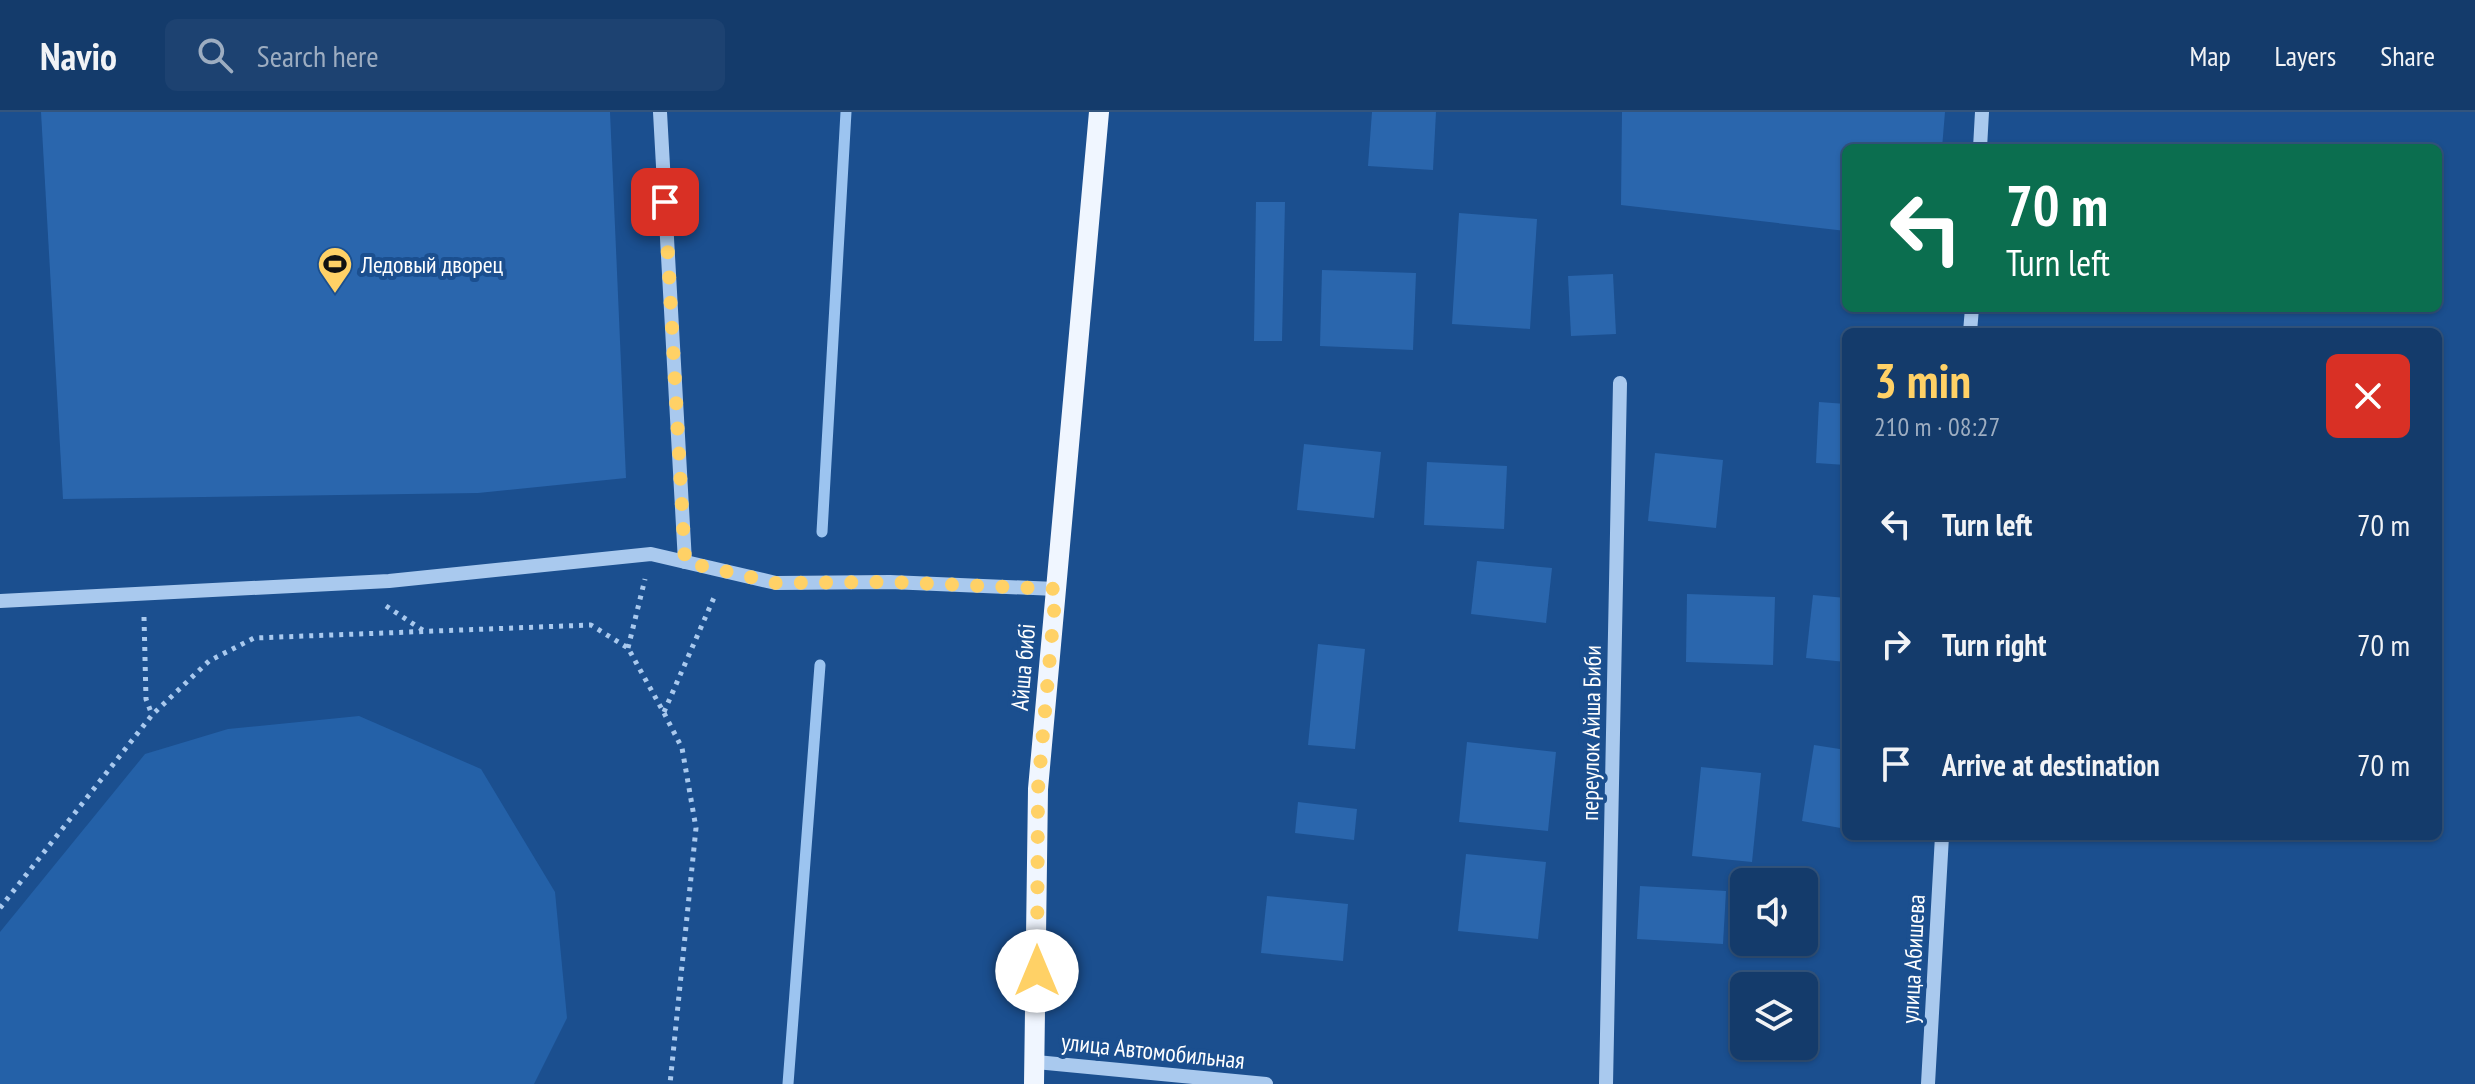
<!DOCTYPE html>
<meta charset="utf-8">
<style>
body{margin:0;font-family:"PT Sans Narrow",sans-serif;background:#1d4271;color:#f1f3f6;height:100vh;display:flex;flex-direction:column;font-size:30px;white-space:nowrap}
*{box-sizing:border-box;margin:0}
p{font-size:26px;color:#9dadc1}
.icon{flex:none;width:44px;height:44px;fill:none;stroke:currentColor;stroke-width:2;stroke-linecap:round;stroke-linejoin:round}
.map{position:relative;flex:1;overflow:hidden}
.sheet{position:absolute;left:1842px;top:216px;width:600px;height:512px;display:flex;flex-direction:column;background:#143b6b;border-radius:12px;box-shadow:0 2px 6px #0004,0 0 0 2px #33557e}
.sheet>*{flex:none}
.guide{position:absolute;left:1842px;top:32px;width:600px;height:168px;border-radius:12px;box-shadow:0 2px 6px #0004,0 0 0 2px #33557e;background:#0b6e4f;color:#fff;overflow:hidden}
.controls{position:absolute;left:1730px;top:756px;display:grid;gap:16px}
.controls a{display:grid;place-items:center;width:88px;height:88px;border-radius:12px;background:#143b6b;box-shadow:0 2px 6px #0004,0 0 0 2px #33557e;font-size:40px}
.pin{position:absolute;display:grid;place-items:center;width:68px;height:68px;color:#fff;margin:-34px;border-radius:16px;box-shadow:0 4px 12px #0006}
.me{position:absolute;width:88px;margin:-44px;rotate:0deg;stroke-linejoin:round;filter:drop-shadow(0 0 6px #0008)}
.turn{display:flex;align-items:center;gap:28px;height:168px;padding:0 32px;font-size:36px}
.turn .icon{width:104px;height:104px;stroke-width:2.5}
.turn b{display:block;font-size:56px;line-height:68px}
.round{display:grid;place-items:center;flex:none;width:84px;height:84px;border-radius:12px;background:#1d4271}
.headline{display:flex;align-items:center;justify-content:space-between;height:136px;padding:0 32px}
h1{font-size:48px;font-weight:700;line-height:60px;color:#ffd166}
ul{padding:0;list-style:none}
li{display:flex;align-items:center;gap:24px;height:120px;padding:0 32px}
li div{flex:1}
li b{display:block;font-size:30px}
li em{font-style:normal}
header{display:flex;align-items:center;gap:48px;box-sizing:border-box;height:112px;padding:0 40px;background:#143b6b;border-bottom:2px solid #33557e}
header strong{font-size:38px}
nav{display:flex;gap:44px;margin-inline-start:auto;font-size:28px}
.search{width:560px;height:72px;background:#1d4271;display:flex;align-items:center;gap:20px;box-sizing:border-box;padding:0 28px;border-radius:12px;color:#9dadc1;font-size:30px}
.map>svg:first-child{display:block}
</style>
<header>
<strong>Navio</strong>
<div class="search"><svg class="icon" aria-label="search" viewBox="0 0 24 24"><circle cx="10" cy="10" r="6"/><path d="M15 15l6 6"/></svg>Search here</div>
<nav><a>Map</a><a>Layers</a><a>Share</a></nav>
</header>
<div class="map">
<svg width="2475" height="972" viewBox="0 0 2475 972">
<rect width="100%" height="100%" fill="#1b4f8f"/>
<path fill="#2461a8" d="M359,604l122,53 74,123 12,126 -33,66h-534v-152l145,-178 83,-25z"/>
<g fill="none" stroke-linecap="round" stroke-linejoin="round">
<g stroke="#9cc4f0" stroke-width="11">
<path d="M822,420l24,-420"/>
<path d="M788,972l32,-419"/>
</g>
</g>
<g fill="#2a66ad">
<path d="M41,0h569l16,366 -148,15 -415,6z"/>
<path d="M1372,0h64l-3,58 -65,-4z"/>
<path d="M1622,0h323l-3,36h-96v83l-225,-26z"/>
<path d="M1256,90h29l-3,139h-28z"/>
<path d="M1459,101l78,6 -7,110 -78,-5z"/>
<path d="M1322,158l94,3 -3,77 -93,-4z"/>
<path d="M1613,162l3,60 -45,2 -3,-60z"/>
<path d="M1819,290l27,2v61l-30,-2z"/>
<path d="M1304,332l77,8 -7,66 -77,-8z"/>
<path d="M1655,341l68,7 -7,68 -68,-7z"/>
<path d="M1427,350l80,4 -3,63 -80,-4z"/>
<path d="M1477,449l75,7 -6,55 -75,-9z"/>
<path d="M1687,482l88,3 -2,68 -87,-3z"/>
<path d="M1813,483l33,3v64l-40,-4z"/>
<path d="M1318,532l47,5 -10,100 -47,-4z"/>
<path d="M1467,630l89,10 -8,79 -89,-9z"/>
<path d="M1814,633l32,5v79l-44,-8z"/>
<path d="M1701,655l60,6 -9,89 -60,-6z"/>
<path d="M1298,690l59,7 -3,31 -59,-7z"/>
<path d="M1466,742l80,8 -8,77 -80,-8z"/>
<path d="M1640,774l86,5 -3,53 -86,-5z"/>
<path d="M1267,784l81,8 -5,57 -82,-8z"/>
</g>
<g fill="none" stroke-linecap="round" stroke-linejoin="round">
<g stroke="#a9c9ee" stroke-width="5" stroke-dasharray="4 6" stroke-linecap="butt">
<path d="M386,494l38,25"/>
<path d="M144,505l2,82 6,16"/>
<path d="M628,536l17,-69"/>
<path d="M664,600l52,-119"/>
<path d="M0,796l152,-193 57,-54 45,-23 337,-13 37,23 36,65 18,35 14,80 -26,256"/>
</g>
<g stroke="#a9c9ee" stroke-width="14">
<path d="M660,0l25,450"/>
<path d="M1980,36l2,-36"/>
<path d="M1970,220l2,-24"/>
<path d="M0,489l389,-20 262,-27 125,29 114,-1 166,7"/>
<path d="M1036,950l230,22"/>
<path d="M1606,972l14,-701"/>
<path d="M1928,972l14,-248"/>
</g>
<path stroke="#f0f6ff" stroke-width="20" d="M1034,972l4,-295 61,-677"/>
</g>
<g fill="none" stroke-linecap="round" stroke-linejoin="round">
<path stroke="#ffd166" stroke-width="14" stroke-dasharray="0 25.2" d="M665,90l20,360 91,21 114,-1 166,7 -18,200 -1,182"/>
</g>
<defs>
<g id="stadium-pin" transform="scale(1.8)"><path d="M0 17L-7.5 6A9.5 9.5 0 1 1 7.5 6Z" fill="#ffd166" stroke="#1b4f8f"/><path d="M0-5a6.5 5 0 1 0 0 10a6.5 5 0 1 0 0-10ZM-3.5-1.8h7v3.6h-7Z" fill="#111"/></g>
</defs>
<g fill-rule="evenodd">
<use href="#stadium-pin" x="335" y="152"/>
</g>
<g text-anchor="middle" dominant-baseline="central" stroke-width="8" stroke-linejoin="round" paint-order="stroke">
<g font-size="24" fill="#fff" stroke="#1b4f8f" text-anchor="start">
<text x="361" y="152">Ледовый дворец</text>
</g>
<g font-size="24" fill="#fff" stroke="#1b4f8f">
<text transform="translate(1023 555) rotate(-85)">Айша бибі</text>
<text transform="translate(1591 621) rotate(-89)">переулок Айша Биби</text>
<text transform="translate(1913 847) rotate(-87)">улица Абишева</text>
<text transform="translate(1153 939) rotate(6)">улица Автомобильная</text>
</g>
</g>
</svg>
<div class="controls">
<a><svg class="icon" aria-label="sound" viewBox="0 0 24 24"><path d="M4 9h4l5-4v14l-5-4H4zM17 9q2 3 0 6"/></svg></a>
<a><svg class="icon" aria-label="layers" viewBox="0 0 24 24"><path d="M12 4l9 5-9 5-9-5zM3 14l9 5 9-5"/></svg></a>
</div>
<div class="pin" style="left:665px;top:90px;background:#d93025"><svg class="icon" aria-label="arrive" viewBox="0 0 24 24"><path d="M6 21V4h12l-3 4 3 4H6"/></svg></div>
<svg class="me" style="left:1037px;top:859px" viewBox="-20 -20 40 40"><circle r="19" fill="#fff"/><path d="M0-13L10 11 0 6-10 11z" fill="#ffd166"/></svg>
<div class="guide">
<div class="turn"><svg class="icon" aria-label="left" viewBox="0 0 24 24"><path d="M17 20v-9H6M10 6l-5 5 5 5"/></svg><div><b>70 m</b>Turn left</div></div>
</div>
<section class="sheet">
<div class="headline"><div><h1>3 min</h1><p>210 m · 08:27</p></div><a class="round" style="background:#d93025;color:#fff"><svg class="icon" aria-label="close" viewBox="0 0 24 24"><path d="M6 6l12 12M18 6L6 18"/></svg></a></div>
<ul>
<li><svg class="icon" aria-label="left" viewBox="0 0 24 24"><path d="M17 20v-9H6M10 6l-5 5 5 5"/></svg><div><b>Turn left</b></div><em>70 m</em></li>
<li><svg class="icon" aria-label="right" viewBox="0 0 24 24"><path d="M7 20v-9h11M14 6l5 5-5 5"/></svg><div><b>Turn right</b></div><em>70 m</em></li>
<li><svg class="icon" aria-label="arrive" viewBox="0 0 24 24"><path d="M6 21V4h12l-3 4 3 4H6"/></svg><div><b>Arrive at destination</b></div><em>70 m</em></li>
</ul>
</section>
</div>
